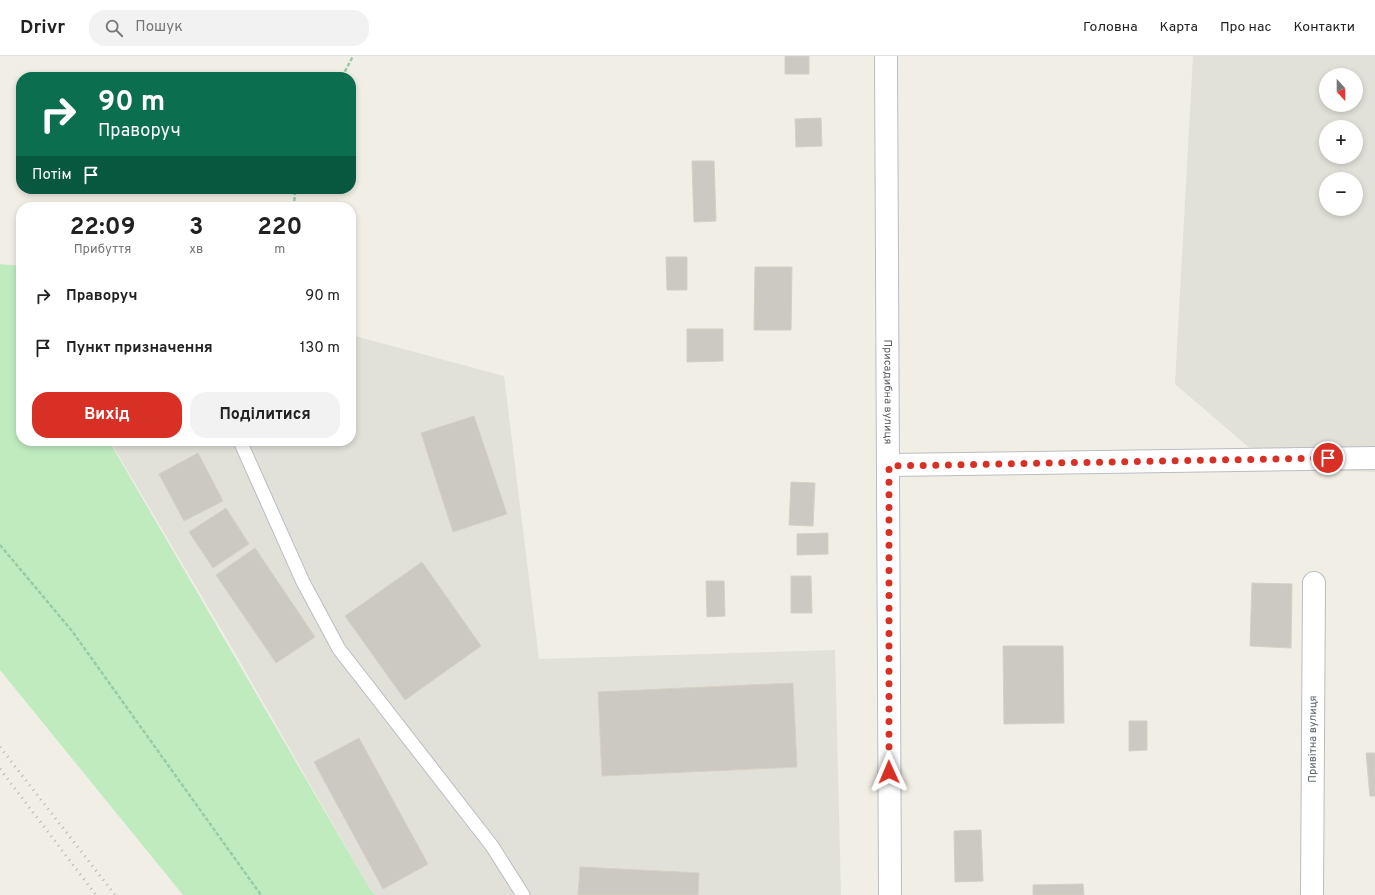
<!DOCTYPE html>
<html lang="uk">
<meta charset="utf-8">
<style>
body{margin:0;font-family:Overpass,sans-serif;background:#f2f2f2;color:#222;height:100vh;display:flex;flex-direction:column;font-size:15px;white-space:nowrap}
*{box-sizing:border-box;margin:0}
p{font-size:13px;color:#767676}
.icon{flex:none;width:22px;height:22px;fill:none;stroke:currentColor;stroke-width:2;stroke-linecap:round;stroke-linejoin:round}
.map{position:relative;flex:1;overflow:hidden}
.side{position:absolute;left:16px;top:146px;width:340px;height:244px;display:flex;flex-direction:column;background:#fff;border-radius:16px;box-shadow:0 2px 6px #0003}
.side>*{flex:none}
.hud{position:absolute;left:16px;top:16px;width:340px;height:122px;border-radius:16px;box-shadow:0 2px 6px #0003;background:#0b6e4f;color:#fff;overflow:hidden}
.needle{width:26px;rotate:159deg}
.tools{position:absolute;left:1319px;top:12px;display:grid;gap:8px}
.tools a{display:grid;place-items:center;width:44px;height:44px;border-radius:50%;background:#fff;box-shadow:0 2px 6px #0003;font-size:20px}
.pin{position:absolute;display:grid;place-items:center;width:34px;height:34px;color:#fff;margin:-17px;border:2px solid #fff;border-radius:50%;box-shadow:0 1px 4px #0007}
.me{position:absolute;width:44px;margin:-22px;rotate:359deg;stroke-linejoin:round;filter:drop-shadow(0 0 3px #0008)}
.turn{display:flex;align-items:center;gap:14px;height:84px;padding:0 16px;font-size:18px}
.turn .icon{width:52px;height:52px;stroke-width:2.5}
.turn b{display:block;font-size:28px;line-height:34px}
.then{display:flex;align-items:center;height:38px;padding:0 16px;background:#0003;gap:8px;font-size:15px}
.eta{display:flex;justify-content:space-evenly;align-items:center;height:68px;text-align:center}
.eta b{font-size:24px;font-weight:700;line-height:28px}
.primary-button{display:flex;gap:8px;margin-top:auto;padding:8px 16px}
.primary-button a{flex:1;height:46px;border-radius:16px;background:#d93025;color:#fff;font-size:16px;font-weight:700;line-height:46px;text-align:center}
.primary-button a+a{background:#f2f2f2;color:#222}
ul{padding:0;list-style:none}
li{display:flex;align-items:center;gap:12px;height:52px;padding:0 16px}
li div{flex:1}
li b{display:block;font-size:15px}
li em{font-style:normal}
header{display:flex;align-items:center;gap:24px;box-sizing:border-box;height:56px;padding:0 20px;background:#fff;border-bottom:1px solid #e0e0e0}
header strong{font-size:19px}
nav{display:flex;gap:22px;margin-inline-start:auto;font-size:14px}
.search{width:280px;height:36px;background:#f2f2f2;display:flex;align-items:center;gap:10px;box-sizing:border-box;padding:0 14px;border-radius:16px;color:#767676;font-size:15px}
.map>svg:first-child{display:block}
</style>
<header>
<strong>Drivr</strong>
<div class="search"><svg class="icon" aria-label="search" viewBox="0 0 24 24"><circle cx="10" cy="10" r="6"/><path d="M15 15l6 6"/></svg>Пошук</div>
<nav><a>Головна</a><a>Карта</a><a>Про нас</a><a>Контакти</a></nav>
</header>
<div class="map">
<svg width="1375" height="839" viewBox="0 0 1375 839">
<rect width="100%" height="100%" fill="#f1eee5"/>
<g fill="#e1e0d9" fill-rule="evenodd">
<path d="M1193,0h182v416l-102,-4 -98,-84zM1326,19h30v30h-30zM1326,71h30v30h-30zM1326,123h30v30h-30z"/>
<path d="M351,279l153,41 35,283 296,-9 6,245h-465l-6,-6 -143,-250 -117,-198h241z"/>
</g>
<path fill="#c0ebbf" d="M0,208l21,2v175h88l261,448 6,6h-193l-183,-225z"/>
<g fill="#ccc8c2" stroke="#d6d0c3">
<rect x="785" y="0" width="24" height="18"/>
<path d="M821,62l1,28 -26,1 -1,-28z"/>
<path d="M692,105h22l2,60 -22,1z"/>
<path d="M666,201h21v33h-20z"/>
<path d="M755,211h37l-1,63h-37z"/>
<path d="M687,273h36v32l-36,1z"/>
<path d="M474,360l33,98 -54,18 -32,-99z"/>
<path d="M198,397l25,48 -39,20 -25,-47z"/>
<path d="M791,426l24,1 -2,43 -24,-1z"/>
<path d="M226,452l23,36 -36,24 -24,-36z"/>
<path d="M828,477v21l-31,1v-21z"/>
<path d="M255,492l60,89 -39,26 -60,-88z"/>
<path d="M422,506l59,84 -76,54 -60,-84z"/>
<path d="M791,520h20l1,37h-21z"/>
<path d="M706,525h18l1,35 -18,1z"/>
<path d="M1252,527l40,1 -1,64 -41,-2z"/>
<path d="M1003,590h60l1,77 -60,1z"/>
<path d="M793,627l4,84 -195,9 -4,-84z"/>
<path d="M1129,665h18v29l-18,1z"/>
<path d="M359,682l69,126 -45,25 -69,-127z"/>
<path d="M1366,697h9v43h-5z"/>
<path d="M981,774l2,51 -28,1 -1,-51z"/>
<path d="M580,811l119,6 -1,22h-120z"/>
<path d="M1083,828l1,11h-51v-10z"/>
</g>
<g fill="none" stroke-linecap="round" stroke-linejoin="round">
<g stroke="#babdc2" stroke-width="15">
<path id="service" d="M240,385l63,141 36,67 153,197 31,49"/>
</g>
<g stroke="#babdc2" stroke-width="24">
<g id="minor">
<path id="s1" d="M886,0l4,839"/>
<path d="M889,409l486,-7"/>
<path id="s2" d="M1312,839l2,-312"/>
</g>
</g>
<g stroke="#97cca6" stroke-width="2.5" stroke-dasharray="4 2" stroke-linecap="butt">
<path d="M342,21l11,-21"/>
<path d="M294,151l1,-18"/>
<path d="M0,489l72,86 189,264"/>
</g>
<use href="#service" stroke="#fff" stroke-width="13"/>
<use href="#minor" stroke="#fff" stroke-width="22"/>
<g stroke="#b6b7b8" stroke-width="3" stroke-dasharray="1 5" stroke-linecap="butt">
<path d="M0,691l115,148"/>
<path d="M0,713l96,126"/>
</g>
</g>
<g fill="none" stroke-linecap="round" stroke-linejoin="round">
<path stroke="#d93025" stroke-width="7" stroke-dasharray="0 12.6" d="M889,716v-306l439,-8"/>
</g>
<g text-anchor="middle" dominant-baseline="central" stroke-width="3" stroke-linejoin="round" paint-order="stroke">
<g font-size="11" fill="#5d6167" stroke="#fff">
<text stroke="none"><textPath href="#s1" startOffset="336">Присадибна вулиця</textPath></text>
<text stroke="none"><textPath href="#s2" startOffset="156">Привітна вулиця</textPath></text>
</g>
</g>
</svg>
<div class="tools">
<a><svg class="needle" viewBox="-14 -14 28 28"><path d="M0-13l5 13h-10z" fill="#e53935"/><path d="M0 13l5-13h-10z" fill="#767676"/></svg></a>
<a>+</a>
<a>−</a>
</div>
<div class="pin" style="left:1328px;top:402px;background:#d93025"><svg class="icon" aria-label="arrive" viewBox="0 0 24 24"><path d="M6 21V4h12l-3 4 3 4H6"/></svg></div>
<svg class="me" style="left:889px;top:716px" viewBox="-20 -20 40 40"><path d="M0-17L14 15 0 8-14 15z" fill="#d93025" stroke="#fff" stroke-width="4"/></svg>
<div class="hud">
<div class="turn"><svg class="icon" aria-label="right" viewBox="0 0 24 24"><path d="M7 20v-9h11M14 6l5 5-5 5"/></svg><div><b>90 m</b>Праворуч</div></div>
<div class="then">Потім<svg class="icon" aria-label="arrive" viewBox="0 0 24 24"><path d="M6 21V4h12l-3 4 3 4H6"/></svg></div>
</div>
<section class="side">
<div class="eta">
<div><b>22:09</b><p>Прибуття</p></div>
<div><b>3</b><p>хв</p></div>
<div><b>220</b><p>m</p></div>
</div>
<ul>
<li><svg class="icon" aria-label="right" viewBox="0 0 24 24"><path d="M7 20v-9h11M14 6l5 5-5 5"/></svg><div><b>Праворуч</b></div><em>90 m</em></li>
<li><svg class="icon" aria-label="arrive" viewBox="0 0 24 24"><path d="M6 21V4h12l-3 4 3 4H6"/></svg><div><b>Пункт призначення</b></div><em>130 m</em></li>
</ul>
<div class="primary-button"><a>Вихід</a><a>Поділитися</a></div>
</section>
</div>
